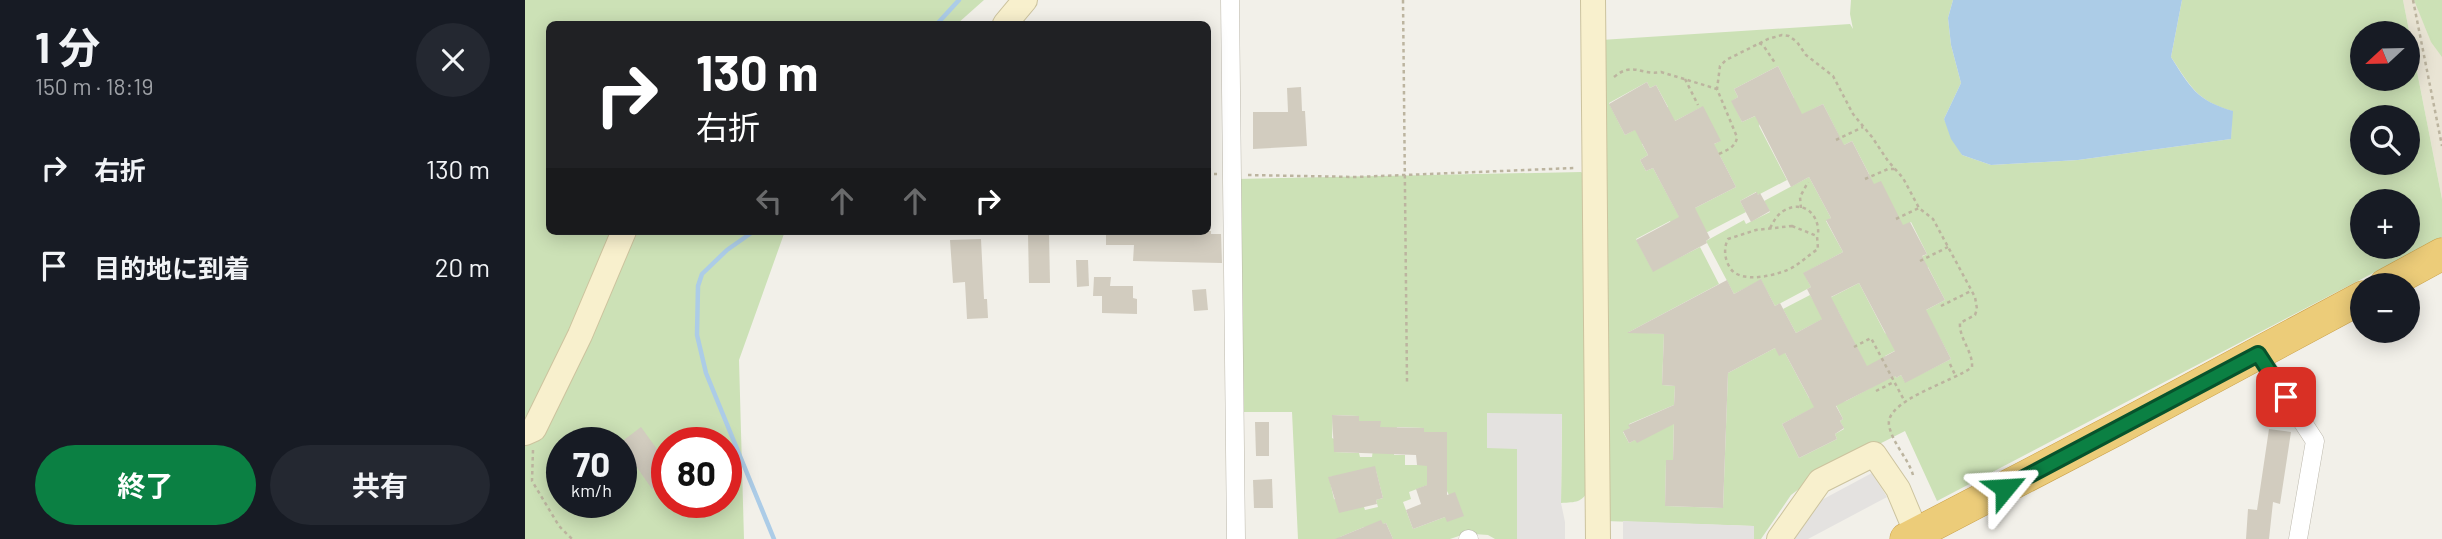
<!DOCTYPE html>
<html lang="ja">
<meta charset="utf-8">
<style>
body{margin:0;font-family:Barlow,"Noto Sans JP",sans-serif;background:#242831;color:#f1f3f6;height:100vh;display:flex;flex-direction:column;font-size:26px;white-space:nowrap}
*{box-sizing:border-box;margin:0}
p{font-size:23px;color:#9ea1a6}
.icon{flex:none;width:38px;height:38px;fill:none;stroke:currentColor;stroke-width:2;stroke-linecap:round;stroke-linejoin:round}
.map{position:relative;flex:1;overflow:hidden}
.panel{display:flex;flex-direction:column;background:#171b24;width:525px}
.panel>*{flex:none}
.guide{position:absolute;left:21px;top:21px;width:665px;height:214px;border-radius:10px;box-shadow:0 4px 18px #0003;background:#202124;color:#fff;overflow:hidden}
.needle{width:46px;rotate:248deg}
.fabs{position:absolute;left:1825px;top:21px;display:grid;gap:14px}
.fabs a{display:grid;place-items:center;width:70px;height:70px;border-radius:50%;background:#171b24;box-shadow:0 4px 18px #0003;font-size:35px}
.speed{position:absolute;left:21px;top:427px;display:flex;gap:14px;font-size:35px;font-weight:700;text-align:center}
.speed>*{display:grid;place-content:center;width:91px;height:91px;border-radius:50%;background:#171b24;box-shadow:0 4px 18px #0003;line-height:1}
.speed small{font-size:18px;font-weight:400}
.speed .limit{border:10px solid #d22;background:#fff;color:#111}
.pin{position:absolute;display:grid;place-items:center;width:60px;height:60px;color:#fff;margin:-30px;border-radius:14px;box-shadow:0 4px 10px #0006}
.me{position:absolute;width:77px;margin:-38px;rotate:63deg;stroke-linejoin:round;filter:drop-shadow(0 0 5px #0008)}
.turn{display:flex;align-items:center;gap:24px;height:147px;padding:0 35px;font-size:32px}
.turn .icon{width:91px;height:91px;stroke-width:2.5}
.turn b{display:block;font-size:49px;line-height:60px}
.lanes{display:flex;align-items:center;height:66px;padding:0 35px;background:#0003;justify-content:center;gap:35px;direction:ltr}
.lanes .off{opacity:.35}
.round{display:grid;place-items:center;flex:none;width:74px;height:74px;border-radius:37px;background:#242831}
.overview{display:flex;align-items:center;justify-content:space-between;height:119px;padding:0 35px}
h1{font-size:42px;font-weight:700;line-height:52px}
.primary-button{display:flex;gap:14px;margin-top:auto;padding:14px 35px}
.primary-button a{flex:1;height:80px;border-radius:42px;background:#0b8043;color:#fff;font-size:28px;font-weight:700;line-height:80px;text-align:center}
.primary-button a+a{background:#242831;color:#f1f3f6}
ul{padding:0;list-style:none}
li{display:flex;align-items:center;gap:21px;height:98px;padding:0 35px}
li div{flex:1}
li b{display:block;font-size:26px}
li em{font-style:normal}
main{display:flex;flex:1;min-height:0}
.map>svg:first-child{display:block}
</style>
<main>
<section class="panel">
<div class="overview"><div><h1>1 分</h1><p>150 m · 18:19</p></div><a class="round"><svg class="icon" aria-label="close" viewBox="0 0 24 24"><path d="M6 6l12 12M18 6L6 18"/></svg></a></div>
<ul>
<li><svg class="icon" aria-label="right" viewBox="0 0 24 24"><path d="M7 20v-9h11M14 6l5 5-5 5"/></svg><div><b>右折</b></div><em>130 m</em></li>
<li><svg class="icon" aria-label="arrive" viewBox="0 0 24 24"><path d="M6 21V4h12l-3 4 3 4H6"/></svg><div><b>目的地に到着</b></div><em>20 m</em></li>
</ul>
<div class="primary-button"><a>終了</a><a>共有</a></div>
</section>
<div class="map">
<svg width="1917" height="539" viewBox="0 0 1917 539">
<rect width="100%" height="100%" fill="#f2f0e9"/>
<path fill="#e9e4d4" d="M1878,0h39v199z"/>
<g fill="#cce1b6" fill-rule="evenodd">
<path d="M0,0h459l-27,24h-408v207h236l-46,129 5,179h-219zM37,443h59v59h-59zM142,443h59v59h-59z"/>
<path d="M1326,0h102l-5,18 3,27 10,38 -17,36 18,36 29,10 87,-5 153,-21 1,-28c-36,-11 -41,-24 -61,-54l11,-57h221l39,199v38l-505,264 -32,-70 -89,45 -25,19 -30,44h-7l-1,-13 -148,-5 -4,-481 249,-16 3,5 -3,-15zM1838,33h45v46h-45zM1253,66l16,32 -22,12 8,16 43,-22 15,30 -31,30 45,-23 17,33 -33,30 31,40 44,-22 16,32 -33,17 34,-4 17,33 -34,18 22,7 18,34 -46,23 -4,-7 -5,3 -11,-22 21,-11 -21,-12 -26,-50 -43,22 -6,-10 -27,14 13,24 42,-22 38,74 -30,16 -11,2 8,16 -3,2 4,8 -9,5 2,5 -38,19 -17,-34 41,-21 -14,-5 -24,-45 -10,-5 -47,25 -5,135 -58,-2 1,-45h7l1,-42 -45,24 -6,-11 7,-4 -1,-4 45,-19 1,-19 -13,-1 2,-51 -35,-2 90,-48 -19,-37 -47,24 -17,-32 34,-18 2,4 9,-5 -28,-52 -7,3 -6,-11 8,-5 -6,-11 13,-7 -8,-14 -22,12 -16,-32 38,-21 3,6 6,-3 12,22 -6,4 5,14 35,-18 18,34 -44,23 44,-8 16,31 -41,21 1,30 50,-26 -6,-11 16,-9 2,3 29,-15 -28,-54 5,-14 -22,10 -10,-21 6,-4 -4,-8zM1838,117h45v46h-45zM1838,201h45v46h-45z"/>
<path d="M1889,0h28v57l-11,-15z"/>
<path d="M1056,172l8,6v311c-7,14 -13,13 -28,14l1,-89 -45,34v91h-22l-7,-4 -14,-1 -12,1 -12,4h-57l-7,-16 -20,8 -2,-4 -24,10v2h-42l-6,-127h-50l-6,-233zM808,415l26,1v5l21,1v27h-7l-1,8h-12l-1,-4 -25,-1v-13l-2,-1zM872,427l27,1 -6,37h-13v-10h-11zM851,471l7,27 -7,2 2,7 -13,3 -1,-3 -30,-8 -5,-22zM908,483l13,6 3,6 -4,22 -32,12 -10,-27 8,-3 -2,-7z"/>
<path d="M1284,177l22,41 -5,3 17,31 -39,21 7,14 -36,19 -14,-26 -27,14 -28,-53 38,-21 2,4 24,-12 -6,-11z"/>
</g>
<g fill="#e4e2e0">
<path d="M962,413l75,1 -1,89 4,19v17h-48v-90l-30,-1z"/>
<path d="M1347,473l15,24 -79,42h-17l25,-36z"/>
<path d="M1098,521l131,5v13h-131z"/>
</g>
<path fill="#accce7" d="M1428,0h229l-11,57c19,30 25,43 62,54l-2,28 -153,21 -87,5 -29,-10 -11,-16 -7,-20 17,-36 -10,-38 -3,-27z"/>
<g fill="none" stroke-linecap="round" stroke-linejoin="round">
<g stroke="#accce7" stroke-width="4.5">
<path d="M412,24l22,-24"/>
<path d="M229,231l-27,19 -25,24 -4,12 -1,49 9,38 68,166"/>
</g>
</g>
<g fill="#d2ccbf" fill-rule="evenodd">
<path d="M1253,66l24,48 21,-10 21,41 8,-4 22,43 7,-3 22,44 7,-3 17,32 -5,2 23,44 -19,10 25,49 -46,24 -4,-8 -5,3 -1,-2 -59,30 7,13 -3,2 4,7 -9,6 2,5 -38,19 -17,-34 32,-17 -29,-54 -6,3 -4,-8 -47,25 -5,135 -58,-2 1,-46h7l1,-36 -37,19 -2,-3 -6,3 -6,-12 7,-3 -2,-3 46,-20 1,-19 -13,-1 2,-51 -37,-1 100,-53 7,14 27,-15 14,27 5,-3 16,30 26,-14 -15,-30 4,-2 -8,-14 40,-21 -17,-32 5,-2 -22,-41 -18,10 -36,-71 -13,6 -11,-21 7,-4 -4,-8zM1334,283l36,68 -28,15 -36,-69z"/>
<path d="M1122,82l3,6 6,-3 19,36 28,-15 18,35 -7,3 22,43 -41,21 15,30 -4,3 1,2 -54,29 -17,-32 43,-23 -26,-49 -7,3 -6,-11 8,-5 -13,-25 -10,5 -16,-31z"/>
<path d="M776,87l1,24h3l2,35 -54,3v-37h35l-1,-24z"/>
<path d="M1232,192l1,3 2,-2 10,18 -19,11 -11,-21z"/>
<path d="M581,231l92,3v-3h13v3h10l1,29 -89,-2 1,-16h-28z"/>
<path d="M524,233l1,50h-21l-1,-49z"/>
<path d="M456,239l3,60h3l1,19 -21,1 -2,-37 -12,1 -3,-43z"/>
<path d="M551,260h12l1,26 -12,1z"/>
<path d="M569,277h17l-1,9h23v12l4,1v15l-35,-1v-17h-9z"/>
<path d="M681,289l2,21 -14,1 -2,-21z"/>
<path d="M807,415l27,1v5h22l-1,6 44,1v4h23v63l8,-3 9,24 -17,6 -2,-5 -32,12 -7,-19 15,-6 -5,-15 11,-4v-19l-10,-1 -1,-10 -82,-3z"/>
<path d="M730,422h14v34h-13z"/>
<path d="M116,427l26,36v16l-15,10 -32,-46z"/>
<path d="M1744,429l22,3 -11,72 -7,-2 -4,37h-23l2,-30 9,1z"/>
<path d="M850,466l8,32 -7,2 1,4 -38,9 -11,-36z"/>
<path d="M747,479l1,29h-19l-1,-28z"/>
<path d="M856,520l2,4 3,-1 7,16h-58z"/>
</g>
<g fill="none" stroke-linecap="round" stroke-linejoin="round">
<g stroke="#bcb8ac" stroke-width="19">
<g id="street">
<path d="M705,0l6,539"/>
<path d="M1733,354l57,87 -17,98"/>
<path d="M943,539h1"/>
</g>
</g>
<g stroke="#ccc39e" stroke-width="26">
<g id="secondary">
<path d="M1068,0l5,539"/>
<path d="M480,24l20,-24"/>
<path d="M0,433l9,-4 46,-94 44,-104"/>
<path d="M1254,539l41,-58 54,-27 24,35 21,50"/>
</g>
</g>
<g stroke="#caa14a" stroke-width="33">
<g id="highway">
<path d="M1860,285l57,-31"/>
<path d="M1381,539l209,-109 248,-133"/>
</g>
</g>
<g stroke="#bcb49f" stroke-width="2.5" stroke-dasharray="3.5 3.5" stroke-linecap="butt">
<path d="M878,0l4,382"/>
<path d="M1888,0l29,146"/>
<path d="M1234,43l4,2 12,18"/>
<path d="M1089,77c19,-16 28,-1 47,-5l56,17"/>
<path d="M1160,79l13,26"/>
<path d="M1311,140l27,-13"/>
<path d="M1194,154c8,-4 17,-7 18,-17l-20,-48 3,-23 6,-6 42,-21 14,-4 7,1 8,6 9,13 27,21 20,38 19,23 16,24 15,17 16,30 14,11 42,78 2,12 -2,6 -15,8c-1,16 13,28 12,44 -17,14 -87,33 -83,58 3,18 19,33 24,50"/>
<path d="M682,174h10"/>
<path d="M723,175l108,2 218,-9"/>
<path d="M1340,179l23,-10h7"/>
<path d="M1276,208l-1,-11 8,-15"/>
<path d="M1371,219l23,-11"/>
<path d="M1267,226l25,10 1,13c-8,5 -14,11 -23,17 -14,9 -57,20 -66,0 -5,-9 -5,-19 -1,-27l28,-9z"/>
<path d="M1245,228c4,-7 7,-14 15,-18 19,-10 35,5 33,25"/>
<path d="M1395,261l28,-14"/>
<path d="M1416,306l30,-15"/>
<path d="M1329,347l17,-9 34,64"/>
<path d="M1425,364l6,13"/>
<path d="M1351,391l18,-9"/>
<path d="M8,450l-1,31 27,45 13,13"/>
</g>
<use href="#street" stroke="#fff" stroke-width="18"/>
<use href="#secondary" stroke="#f8f0cd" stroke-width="24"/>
<use href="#highway" stroke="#eccc79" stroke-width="32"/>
</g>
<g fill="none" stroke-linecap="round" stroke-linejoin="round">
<g stroke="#07532c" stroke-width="18">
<path id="route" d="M1480,488l253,-134 28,43"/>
</g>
<use href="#route" stroke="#0b8043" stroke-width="12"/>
</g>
</svg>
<div class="fabs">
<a><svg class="needle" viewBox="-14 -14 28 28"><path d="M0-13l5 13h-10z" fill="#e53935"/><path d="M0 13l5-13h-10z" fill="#9ea1a6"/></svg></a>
<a><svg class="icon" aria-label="search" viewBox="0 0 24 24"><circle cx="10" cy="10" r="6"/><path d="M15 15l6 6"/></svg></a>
<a>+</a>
<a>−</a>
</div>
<div class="speed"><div>70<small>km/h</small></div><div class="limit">80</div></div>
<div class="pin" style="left:1761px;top:397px;background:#d93025"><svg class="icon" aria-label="arrive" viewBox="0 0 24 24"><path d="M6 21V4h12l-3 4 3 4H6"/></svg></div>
<svg class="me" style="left:1480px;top:488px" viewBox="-20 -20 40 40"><path d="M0-17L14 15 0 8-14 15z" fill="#0b8043" stroke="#fff" stroke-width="4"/></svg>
<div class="guide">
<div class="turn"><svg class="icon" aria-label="right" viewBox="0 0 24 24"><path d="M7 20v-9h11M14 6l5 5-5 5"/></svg><div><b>130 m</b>右折</div></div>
<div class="lanes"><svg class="icon off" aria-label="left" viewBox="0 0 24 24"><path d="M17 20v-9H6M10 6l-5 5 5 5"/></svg><svg class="icon off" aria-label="ahead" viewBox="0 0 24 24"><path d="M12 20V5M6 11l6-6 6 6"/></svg><svg class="icon off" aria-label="ahead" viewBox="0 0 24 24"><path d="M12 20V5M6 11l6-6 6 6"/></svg><svg class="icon" aria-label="right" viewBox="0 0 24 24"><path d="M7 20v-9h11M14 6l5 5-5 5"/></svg></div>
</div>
</div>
</main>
